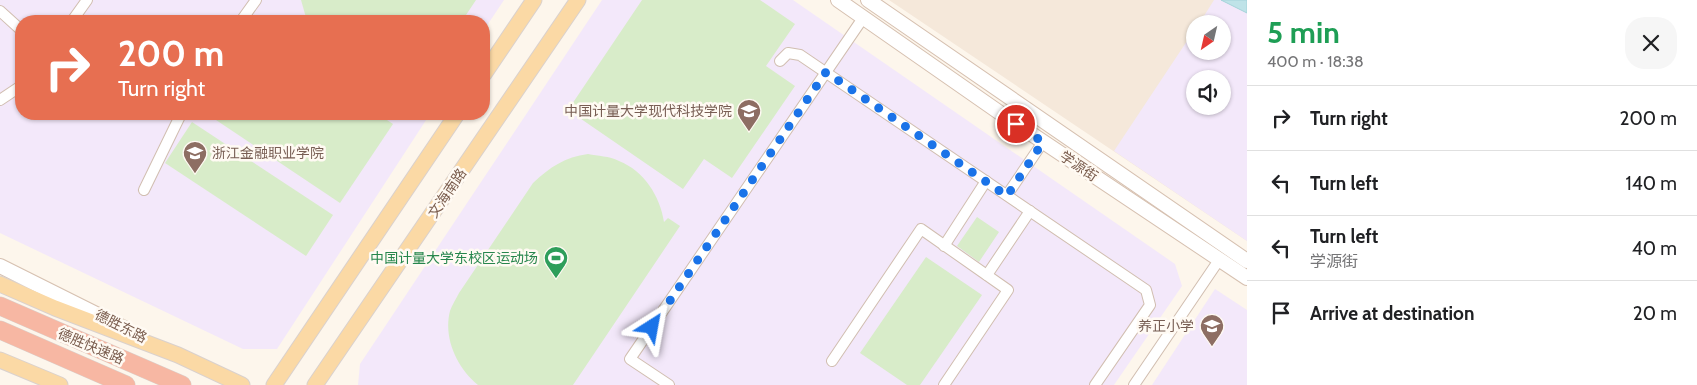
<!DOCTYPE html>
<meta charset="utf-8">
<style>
body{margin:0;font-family:Cabin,"Noto Sans SC",sans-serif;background:#f6f6f6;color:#202124;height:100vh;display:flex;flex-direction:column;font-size:19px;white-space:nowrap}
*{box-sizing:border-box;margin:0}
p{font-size:16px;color:#757577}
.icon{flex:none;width:28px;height:28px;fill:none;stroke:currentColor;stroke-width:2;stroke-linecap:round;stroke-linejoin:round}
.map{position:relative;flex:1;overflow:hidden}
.panel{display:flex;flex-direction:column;background:#fff;width:450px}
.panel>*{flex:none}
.hud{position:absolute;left:15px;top:15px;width:475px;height:105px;border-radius:20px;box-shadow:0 1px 4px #0004;background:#e76f51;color:#fff;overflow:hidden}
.needle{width:32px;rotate:214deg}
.controls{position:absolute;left:1186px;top:15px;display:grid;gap:10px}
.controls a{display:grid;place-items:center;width:45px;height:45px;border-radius:50%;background:#fff;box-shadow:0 1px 4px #0004;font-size:25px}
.pin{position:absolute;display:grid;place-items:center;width:42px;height:42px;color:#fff;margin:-21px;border:2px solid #fff;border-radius:50%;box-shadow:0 1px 5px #0007}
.me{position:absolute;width:55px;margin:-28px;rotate:34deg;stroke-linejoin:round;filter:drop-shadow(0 0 4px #0008)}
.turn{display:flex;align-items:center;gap:18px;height:105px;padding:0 20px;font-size:22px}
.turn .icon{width:65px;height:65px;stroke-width:2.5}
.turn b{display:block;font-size:35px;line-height:42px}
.round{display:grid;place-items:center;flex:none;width:52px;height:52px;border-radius:20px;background:#f6f6f6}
.overview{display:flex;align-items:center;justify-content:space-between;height:85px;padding:0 20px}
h1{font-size:30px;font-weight:800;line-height:38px;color:#1e9e55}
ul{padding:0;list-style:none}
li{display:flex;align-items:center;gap:15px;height:65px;padding:0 20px;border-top:1px solid #e0e0e0}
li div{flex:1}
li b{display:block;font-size:19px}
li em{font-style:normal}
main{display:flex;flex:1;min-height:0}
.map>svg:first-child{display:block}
</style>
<main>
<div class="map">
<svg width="1247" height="385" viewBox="0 0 1247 385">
<rect width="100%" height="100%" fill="#fdf6ec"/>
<path fill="#f5e8da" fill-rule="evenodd" d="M889,0h332l26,13v228zM1195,24h27v27h-27zM1195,79h27v27h-27z"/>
<g fill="#f3e8fa" fill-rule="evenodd">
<path d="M0,0h504l-20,30v-9h-463v93h409l-153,235h-34l-243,-116z"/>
<path d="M602,0h191l382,264 7,22 -68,99h-756l2,-21z"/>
<path d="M1214,0h7l26,13v228l-133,-90 81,-122v22h27v-27h-23zM1195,79h27v27h-27z"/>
<path d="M1215,289l32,21v75h-95z"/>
</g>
<g fill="#d8ecc9">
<path d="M301,0h175l-14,21h-155z"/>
<path d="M642,0h118l35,24 -29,42 29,20 -63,92 -28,-19 -21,30 -115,-79z"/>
<path d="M207,114h171l15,10 -53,79z"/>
<path d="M192,122l141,93 -27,41 -141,-93z"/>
<path d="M588,154c10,2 21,2 31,7 25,10 41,35 45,61l4,-4 12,8 -107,159h-95c-21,-17 -35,-47 -28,-74 2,-6 6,-12 9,-18l74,-110c17,-16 32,-26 55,-29z"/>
<path d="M977,217l22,15 -20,30 -22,-16z"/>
<path d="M926,257l56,38 -62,90h-13l-47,-32z"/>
</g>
<path fill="#bfe3e8" stroke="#a5d3da" d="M1222,0h25v13l-26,-13z"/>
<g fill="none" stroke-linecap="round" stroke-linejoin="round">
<g stroke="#d1beb0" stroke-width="12">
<g id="street">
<path d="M0,11l21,19"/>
<path d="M72,21l15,-21"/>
<path d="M241,21l15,-21"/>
<path d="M780,61l8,-8 12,2 346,235 4,15 -55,80"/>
<path d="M0,100l21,-14"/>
<path d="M144,190l37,-76"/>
<path d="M1007,195l36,-53"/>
<path d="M944,246l42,-65"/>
<path d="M987,275l43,-64"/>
<path d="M832,361l89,-132 87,61 -64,95"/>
<path d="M669,385l-39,-26 233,-341"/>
<path d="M1134,385l85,-125"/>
</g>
</g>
<g stroke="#d6c0b0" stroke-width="16">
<g id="secondary">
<path d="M838,0l165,115 244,163"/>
<path d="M868,0l379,261"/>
<path d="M0,266l126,63"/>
</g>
</g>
<g stroke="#dad1cd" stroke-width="17">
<g id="primary">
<path d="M484,74l50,-74"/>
<path d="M0,284l55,24 123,47 64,30"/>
<path d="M0,360l60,25"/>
<path d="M274,385l183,-271"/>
<path d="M315,385l263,-385"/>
</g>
</g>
<g stroke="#dad1cd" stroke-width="19">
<g id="highway">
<path d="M0,306l182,79"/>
<path d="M0,330l126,55"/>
</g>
</g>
<use href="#street" stroke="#fff" stroke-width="10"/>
<use href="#secondary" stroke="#fff" stroke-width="14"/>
<use href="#primary" stroke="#fbd9a5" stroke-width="15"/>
<use href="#highway" stroke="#f7b7a3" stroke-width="18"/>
</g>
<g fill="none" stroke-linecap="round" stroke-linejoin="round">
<path stroke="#1a73e8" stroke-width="9" stroke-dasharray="0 16.2" d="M652,327l174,-255 181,124 36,-54 -27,-18"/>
</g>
<defs>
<g id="university-pin" transform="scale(1.25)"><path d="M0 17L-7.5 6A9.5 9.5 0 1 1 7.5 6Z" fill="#8d6e63" stroke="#fffaf3"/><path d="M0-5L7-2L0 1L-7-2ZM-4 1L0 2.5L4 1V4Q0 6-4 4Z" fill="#fff"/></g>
<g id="stadium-pin" transform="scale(1.25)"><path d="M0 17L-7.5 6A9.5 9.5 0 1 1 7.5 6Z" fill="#2e9e5b" stroke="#fffaf3"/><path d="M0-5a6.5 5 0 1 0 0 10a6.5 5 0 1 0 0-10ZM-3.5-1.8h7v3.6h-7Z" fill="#fff"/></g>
<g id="school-pin" transform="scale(1.25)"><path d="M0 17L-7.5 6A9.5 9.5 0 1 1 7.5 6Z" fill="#8d6e63" stroke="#fffaf3"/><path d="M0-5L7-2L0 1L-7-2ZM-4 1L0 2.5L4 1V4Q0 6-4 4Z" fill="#fff"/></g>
</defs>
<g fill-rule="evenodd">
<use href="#university-pin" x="749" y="111"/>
<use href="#university-pin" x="195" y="153"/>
<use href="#stadium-pin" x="556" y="258"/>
<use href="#school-pin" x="1212" y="326"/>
</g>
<g text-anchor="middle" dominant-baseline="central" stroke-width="5" stroke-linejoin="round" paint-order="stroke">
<g font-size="14" fill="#785e54" stroke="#fffaf3" text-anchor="end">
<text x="732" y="111">中国计量大学现代科技学院</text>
<text x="212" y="153" text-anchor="start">浙江金融职业学院</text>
<text x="1194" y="326">养正小学</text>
</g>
<g font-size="14" fill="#7a5c4d" stroke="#fffaf3">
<text transform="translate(1079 166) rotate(34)">学源街</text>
<text transform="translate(447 193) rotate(-56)">文海南路</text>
<text transform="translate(121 326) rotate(27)">德胜东路</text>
<text transform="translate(91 346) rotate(23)">德胜快速路</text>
</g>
<g font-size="14" fill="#27864d" stroke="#fffaf3" text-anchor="end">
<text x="538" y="258">中国计量大学东校区运动场</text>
</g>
</g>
</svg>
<div class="controls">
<a><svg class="needle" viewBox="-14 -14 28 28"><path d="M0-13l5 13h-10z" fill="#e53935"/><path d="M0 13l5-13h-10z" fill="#757577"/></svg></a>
<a><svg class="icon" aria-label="sound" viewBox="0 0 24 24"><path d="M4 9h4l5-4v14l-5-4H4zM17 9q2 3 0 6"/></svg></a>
</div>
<div class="pin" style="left:1016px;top:124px;background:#d93025"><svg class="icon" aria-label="arrive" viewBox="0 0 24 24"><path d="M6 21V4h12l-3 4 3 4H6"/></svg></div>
<svg class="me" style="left:652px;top:327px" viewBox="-20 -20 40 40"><path d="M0-17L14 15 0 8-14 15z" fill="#1a73e8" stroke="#fff" stroke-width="4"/></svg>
<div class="hud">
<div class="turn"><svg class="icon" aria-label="right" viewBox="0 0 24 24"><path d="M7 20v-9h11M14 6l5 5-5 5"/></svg><div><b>200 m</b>Turn right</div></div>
</div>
</div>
<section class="panel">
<div class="overview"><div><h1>5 min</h1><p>400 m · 18:38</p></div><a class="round"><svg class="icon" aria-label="close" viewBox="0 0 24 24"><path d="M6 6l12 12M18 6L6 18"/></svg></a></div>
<ul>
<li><svg class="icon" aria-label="right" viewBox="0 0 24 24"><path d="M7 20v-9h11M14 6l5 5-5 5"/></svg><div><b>Turn right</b></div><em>200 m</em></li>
<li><svg class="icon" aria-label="left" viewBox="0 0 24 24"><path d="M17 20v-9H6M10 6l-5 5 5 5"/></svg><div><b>Turn left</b></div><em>140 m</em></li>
<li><svg class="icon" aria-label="left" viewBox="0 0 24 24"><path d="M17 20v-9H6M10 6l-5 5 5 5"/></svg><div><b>Turn left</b><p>学源街</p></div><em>40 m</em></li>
<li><svg class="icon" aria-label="arrive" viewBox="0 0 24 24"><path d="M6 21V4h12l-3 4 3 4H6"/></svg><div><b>Arrive at destination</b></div><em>20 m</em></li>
</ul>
</section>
</main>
